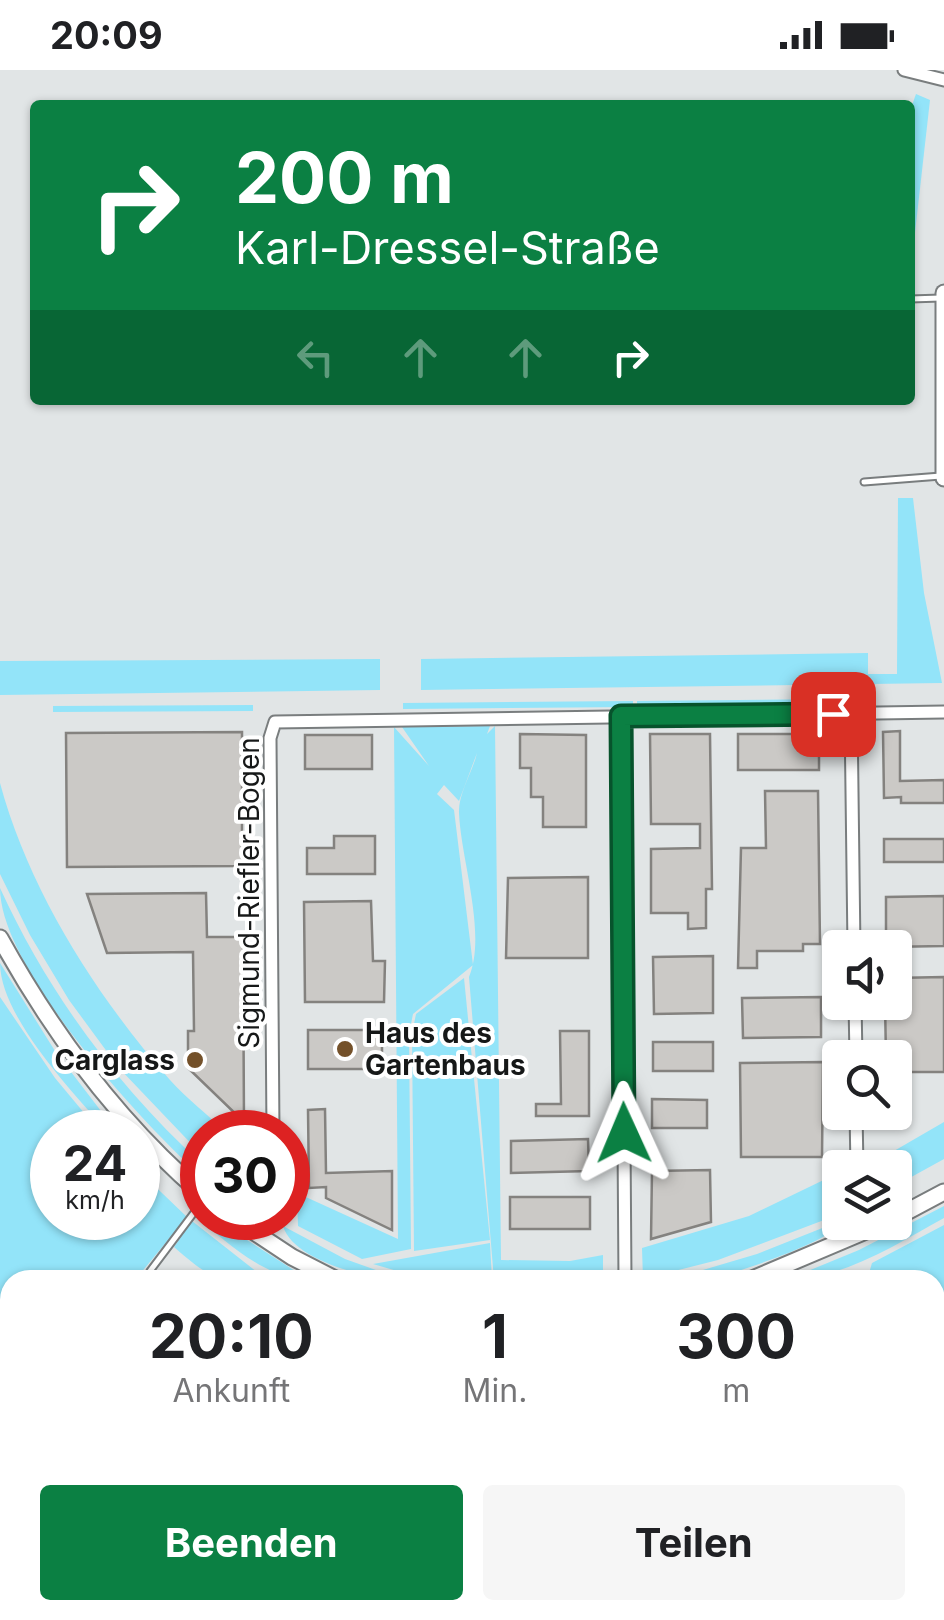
<!DOCTYPE html>
<html lang="de">
<meta charset="utf-8">
<style>
body{margin:0;font-family:Inter,sans-serif;background:#f6f6f6;color:#202124;height:100vh;display:flex;flex-direction:column;font-size:38px;white-space:nowrap}
*{box-sizing:border-box;margin:0}
p{font-size:32px;color:#757577}
.icon{flex:none;width:55px;height:55px;fill:none;stroke:currentColor;stroke-width:2;stroke-linecap:round;stroke-linejoin:round}
.map{position:relative;flex:1;overflow:hidden}
.sheet{position:absolute;left:0px;top:1200px;width:945px;height:350px;display:flex;flex-direction:column;background:#fff;border-radius:30px 30px 0 0;box-shadow:0 2px 8px #0004}
.sheet>*{flex:none}
.hud{position:absolute;left:30px;top:30px;width:885px;height:305px;border-radius:10px;box-shadow:0 2px 8px #0004;background:#0b8043;color:#fff;overflow:hidden}
.controls{position:absolute;left:822px;top:860px;display:grid;gap:20px}
.controls a{display:grid;place-items:center;width:90px;height:90px;border-radius:10px;background:#fff;box-shadow:0 2px 8px #0004;font-size:50px}
.speed{position:absolute;left:30px;top:1040px;display:flex;gap:20px;font-size:50px;font-weight:700;text-align:center}
.speed>*{display:grid;place-content:center;width:130px;height:130px;border-radius:50%;background:#fff;box-shadow:0 2px 8px #0004;line-height:1}
.speed small{font-size:25px;font-weight:400}
.speed .limit{border:15px solid #d22;background:#fff;color:#111}
.pin{position:absolute;display:grid;place-items:center;width:85px;height:85px;color:#fff;margin:-42px;border-radius:20px;box-shadow:0 5px 15px #0006}
.me{position:absolute;width:110px;margin:-55px;rotate:359deg;stroke-linejoin:round;filter:drop-shadow(0 0 8px #0008)}
.turn{display:flex;align-items:center;gap:35px;height:210px;padding:0 40px;font-size:45px}
.turn .icon{width:130px;height:130px;stroke-width:2.5}
.turn b{display:block;font-size:70px;line-height:85px}
.lanes{display:flex;align-items:center;height:95px;padding:0 40px;background:#0003;justify-content:center;gap:50px;direction:ltr}
.lanes .off{opacity:.35}
.eta{display:flex;justify-content:space-evenly;align-items:center;height:170px;text-align:center}
.eta b{font-size:60px;font-weight:700;line-height:70px}
.button{display:flex;gap:20px;margin-top:auto;padding:20px 40px}
.button a{flex:1;height:115px;border-radius:10px;background:#0b8043;color:#fff;font-size:40px;font-weight:700;line-height:115px;text-align:center}
.button a+a{background:#f6f6f6;color:#202124}
.status{display:flex;justify-content:space-between;align-items:center;height:70px;padding:0 50px;background:#fff;direction:ltr}
.status svg{height:28px;fill:currentColor}
.map>svg:first-child{display:block}
</style>
<div class="status"><b>20:09</b><svg viewBox="0 0 49 12"><path d="M0 12V9h3v3zM5 12V6h3v6zM10 12V3h3v9zM15 12V0h3v12zM26 1h20v11H26zM47 4h2v5h-2z"/></svg></div>
<div class="map">
<svg width="944" height="1550" viewBox="0 0 944 1550">
<rect width="100%" height="100%" fill="#e1e5e6"/>
<g fill="#93e4f9">
<path d="M916,24l14,6 -20,177v-166z"/>
<path d="M898,428h15l11,95 18,90 -521,7v-31l447,-6v21h29z"/>
<path d="M380,589v31l-380,5v-34z"/>
<path d="M830,629v6l-193,2v-6z"/>
<path d="M633,631v6l-230,2v-6z"/>
<path d="M253,635v6l-200,1v-6z"/>
<path d="M490,656l-3,8 8,-8 6,534 69,1 33,-6v25h-109l-25,-303c18,-43 -8,-117 -10,-164 -1,-19 14,-42 18,-60l-18,48 -15,-16 -7,9 17,16 19,155 -60,49 -4,20 2,215 -49,10 -64,-33 -1,-33 101,46 -4,-512 35,39 -27,-39z"/>
<path d="M0,713c29,108 97,214 170,297 17,19 38,35 56,52h-24v23l-83,-87 -50,-68 -39,-65 -30,-61z"/>
<path d="M0,818c48,105 117,198 202,276v13c-60,-54 -202,-208 -202,-289z"/>
<path d="M0,893l55,88 62,81h-9c-35,-39 -108,-116 -108,-169z"/>
<path d="M464,908l26,262 -76,11 -2,-217 4,-20z"/>
<path d="M0,927l55,81 45,54h-48v86h86v-48l49,47 -52,63h-125v330h474l5,10h-489z"/>
<path d="M944,1052v37l-49,27v-18l-20,-1v-5z"/>
<path d="M834,1105l-2,42 -114,43 -75,19 -1,-31 107,-32z"/>
<path d="M944,1136v12c-47,26 -103,62 -158,62l73,-30z"/>
<path d="M202,1142v6h11l96,62c-42,0 -81,-37 -113,-63z"/>
<path d="M192,1151l75,59c-52,0 -54,1 -93,-33z"/>
<path d="M840,1151c0,18 -107,53 -131,58 -12,3 -27,1 -40,1l88,-26z"/>
<path d="M944,1155v395h-445l5,-3 -4,-7h435v-330h-68l5,-17z"/>
<path d="M283,1156l62,33 59,21c-33,0 -111,-19 -121,-54z"/>
<path d="M490,1173l2,37h-64l-55,-16z"/>
</g>
<g fill="#cbc9c6" stroke="#84827f" stroke-width="2.5">
<path d="M900,661v50l44,-1v23h-43v-6l-17,1 -1,-66z"/>
<path d="M242,662v134l-175,1 -1,-134z"/>
<path d="M520,664l66,1v92h-43v-30h-12v-29h-11z"/>
<path d="M650,664h60l2,155h-6v39l-18,1v-16h-37v-64l49,-1v-24h-49z"/>
<rect x="738" y="664" width="81" height="36"/>
<rect x="305" y="665" width="67" height="34"/>
<path d="M765,721h53l2,153h-17v7h-46v17h-19l3,-120h25z"/>
<path d="M334,766h41v38h-68v-26h27z"/>
<rect x="884" y="769" width="60" height="23"/>
<path d="M588,807v81h-82l2,-80z"/>
<path d="M206,823l1,44h36l1,185 -56,-54v-37h6l-1,-79 -86,1 -20,-59z"/>
<path d="M944,826v50l-58,1v-50z"/>
<path d="M371,831l2,60h12l-1,41h-79l-1,-100z"/>
<path d="M713,886v57l-59,1 -1,-57z"/>
<path d="M944,907v95h-49v-14h-9l-1,-56h10v-24z"/>
<path d="M821,927v40l-78,1 -1,-40z"/>
<rect x="308" y="960" width="74" height="39"/>
<path d="M560,961h29v85h-53v-12h25z"/>
<rect x="653" y="972" width="60" height="29"/>
<path d="M823,992l-1,95h-81l-1,-94z"/>
<path d="M652,1029l55,1v28h-55z"/>
<path d="M325,1039l1,64 66,-2v59l-66,-32v-11l-17,1 -1,-78z"/>
<path d="M588,1069l1,32 -78,2v-32z"/>
<path d="M710,1100l1,52 -60,17 1,-68z"/>
<rect x="510" y="1127" width="80" height="32"/>
</g>
<g fill="none" stroke-linecap="round" stroke-linejoin="round">
<g stroke="#797d7e" stroke-width="9">
<g id="lane">
<path d="M910,229l31,-1"/>
<path d="M864,412l77,-6"/>
<path d="M152,1210l-2,-9 52,-69"/>
</g>
</g>
<g stroke="#797d7e" stroke-width="15">
<g id="street">
<path d="M904,0l40,10"/>
<path d="M851,643l3,235"/>
<path d="M621,647l4,563"/>
<path d="M855,932l1,56"/>
<path d="M856,1042l1,56"/>
<path d="M273,1062l-3,-394 5,-16 669,-10"/>
<path d="M259,1167l12,-19"/>
</g>
</g>
<g stroke="#797d7e" stroke-width="19">
<g id="secondary">
<path d="M944,223v185"/>
<path d="M0,868c53,96 118,184 202,256"/>
<path d="M233,1148l59,39 45,23"/>
<path d="M895,1148l49,-26"/>
<path d="M750,1210l137,-58"/>
</g>
</g>
<use href="#lane" stroke="#fff" stroke-width="5"/>
<use href="#street" stroke="#fff" stroke-width="11"/>
<use href="#secondary" stroke="#fff" stroke-width="15"/>
</g>
<g fill="none" stroke-linecap="round" stroke-linejoin="round">
<g stroke="#07532c" stroke-width="25">
<path id="route" d="M624,1063l-3,-417 212,-2"/>
</g>
<use href="#route" stroke="#0b8043" stroke-width="18"/>
</g>
<g fill="#74512a" stroke="#fff" stroke-width="4">
<circle cx="345" cy="979" r="10"/>
<circle cx="195" cy="990" r="10"/>
</g>
<g text-anchor="middle" dominant-baseline="central" stroke-width="8" stroke-linejoin="round" paint-order="stroke">
<g font-size="28" fill="#161818" stroke="#fff">
<text transform="translate(249 823) rotate(-90)">Sigmund-Riefler-Bogen</text>
</g>
<g font-size="28" font-weight="bold" fill="#161818" stroke="#fff" text-anchor="start">
<text x="365" y="963">Haus des<tspan x="365" dy="32">Gartenbaus</tspan></text>
<text x="175" y="990" text-anchor="end">Carglass</text>
</g>
</g>
</svg>
<div class="controls">
<a><svg class="icon" aria-label="sound" viewBox="0 0 24 24"><path d="M4 9h4l5-4v14l-5-4H4zM17 9q2 3 0 6"/></svg></a>
<a><svg class="icon" aria-label="search" viewBox="0 0 24 24"><circle cx="10" cy="10" r="6"/><path d="M15 15l6 6"/></svg></a>
<a><svg class="icon" aria-label="layers" viewBox="0 0 24 24"><path d="M12 4l9 5-9 5-9-5zM3 14l9 5 9-5"/></svg></a>
</div>
<div class="speed"><div>24<small>km/h</small></div><div class="limit">30</div></div>
<div class="pin" style="left:833px;top:644px;background:#d93025"><svg class="icon" aria-label="arrive" viewBox="0 0 24 24"><path d="M6 21V4h12l-3 4 3 4H6"/></svg></div>
<svg class="me" style="left:624px;top:1063px" viewBox="-20 -20 40 40"><path d="M0-17L14 15 0 8-14 15z" fill="#0b8043" stroke="#fff" stroke-width="4"/></svg>
<div class="hud">
<div class="turn"><svg class="icon" aria-label="right" viewBox="0 0 24 24"><path d="M7 20v-9h11M14 6l5 5-5 5"/></svg><div><b>200 m</b>Karl-Dressel-Straße</div></div>
<div class="lanes"><svg class="icon off" aria-label="left" viewBox="0 0 24 24"><path d="M17 20v-9H6M10 6l-5 5 5 5"/></svg><svg class="icon off" aria-label="ahead" viewBox="0 0 24 24"><path d="M12 20V5M6 11l6-6 6 6"/></svg><svg class="icon off" aria-label="ahead" viewBox="0 0 24 24"><path d="M12 20V5M6 11l6-6 6 6"/></svg><svg class="icon" aria-label="right" viewBox="0 0 24 24"><path d="M7 20v-9h11M14 6l5 5-5 5"/></svg></div>
</div>
<section class="sheet">
<div class="eta">
<div><b>20:10</b><p>Ankunft</p></div>
<div><b>1</b><p>Min.</p></div>
<div><b>300</b><p>m</p></div>
</div>
<div class="button"><a>Beenden</a><a>Teilen</a></div>
</section>
</div>
